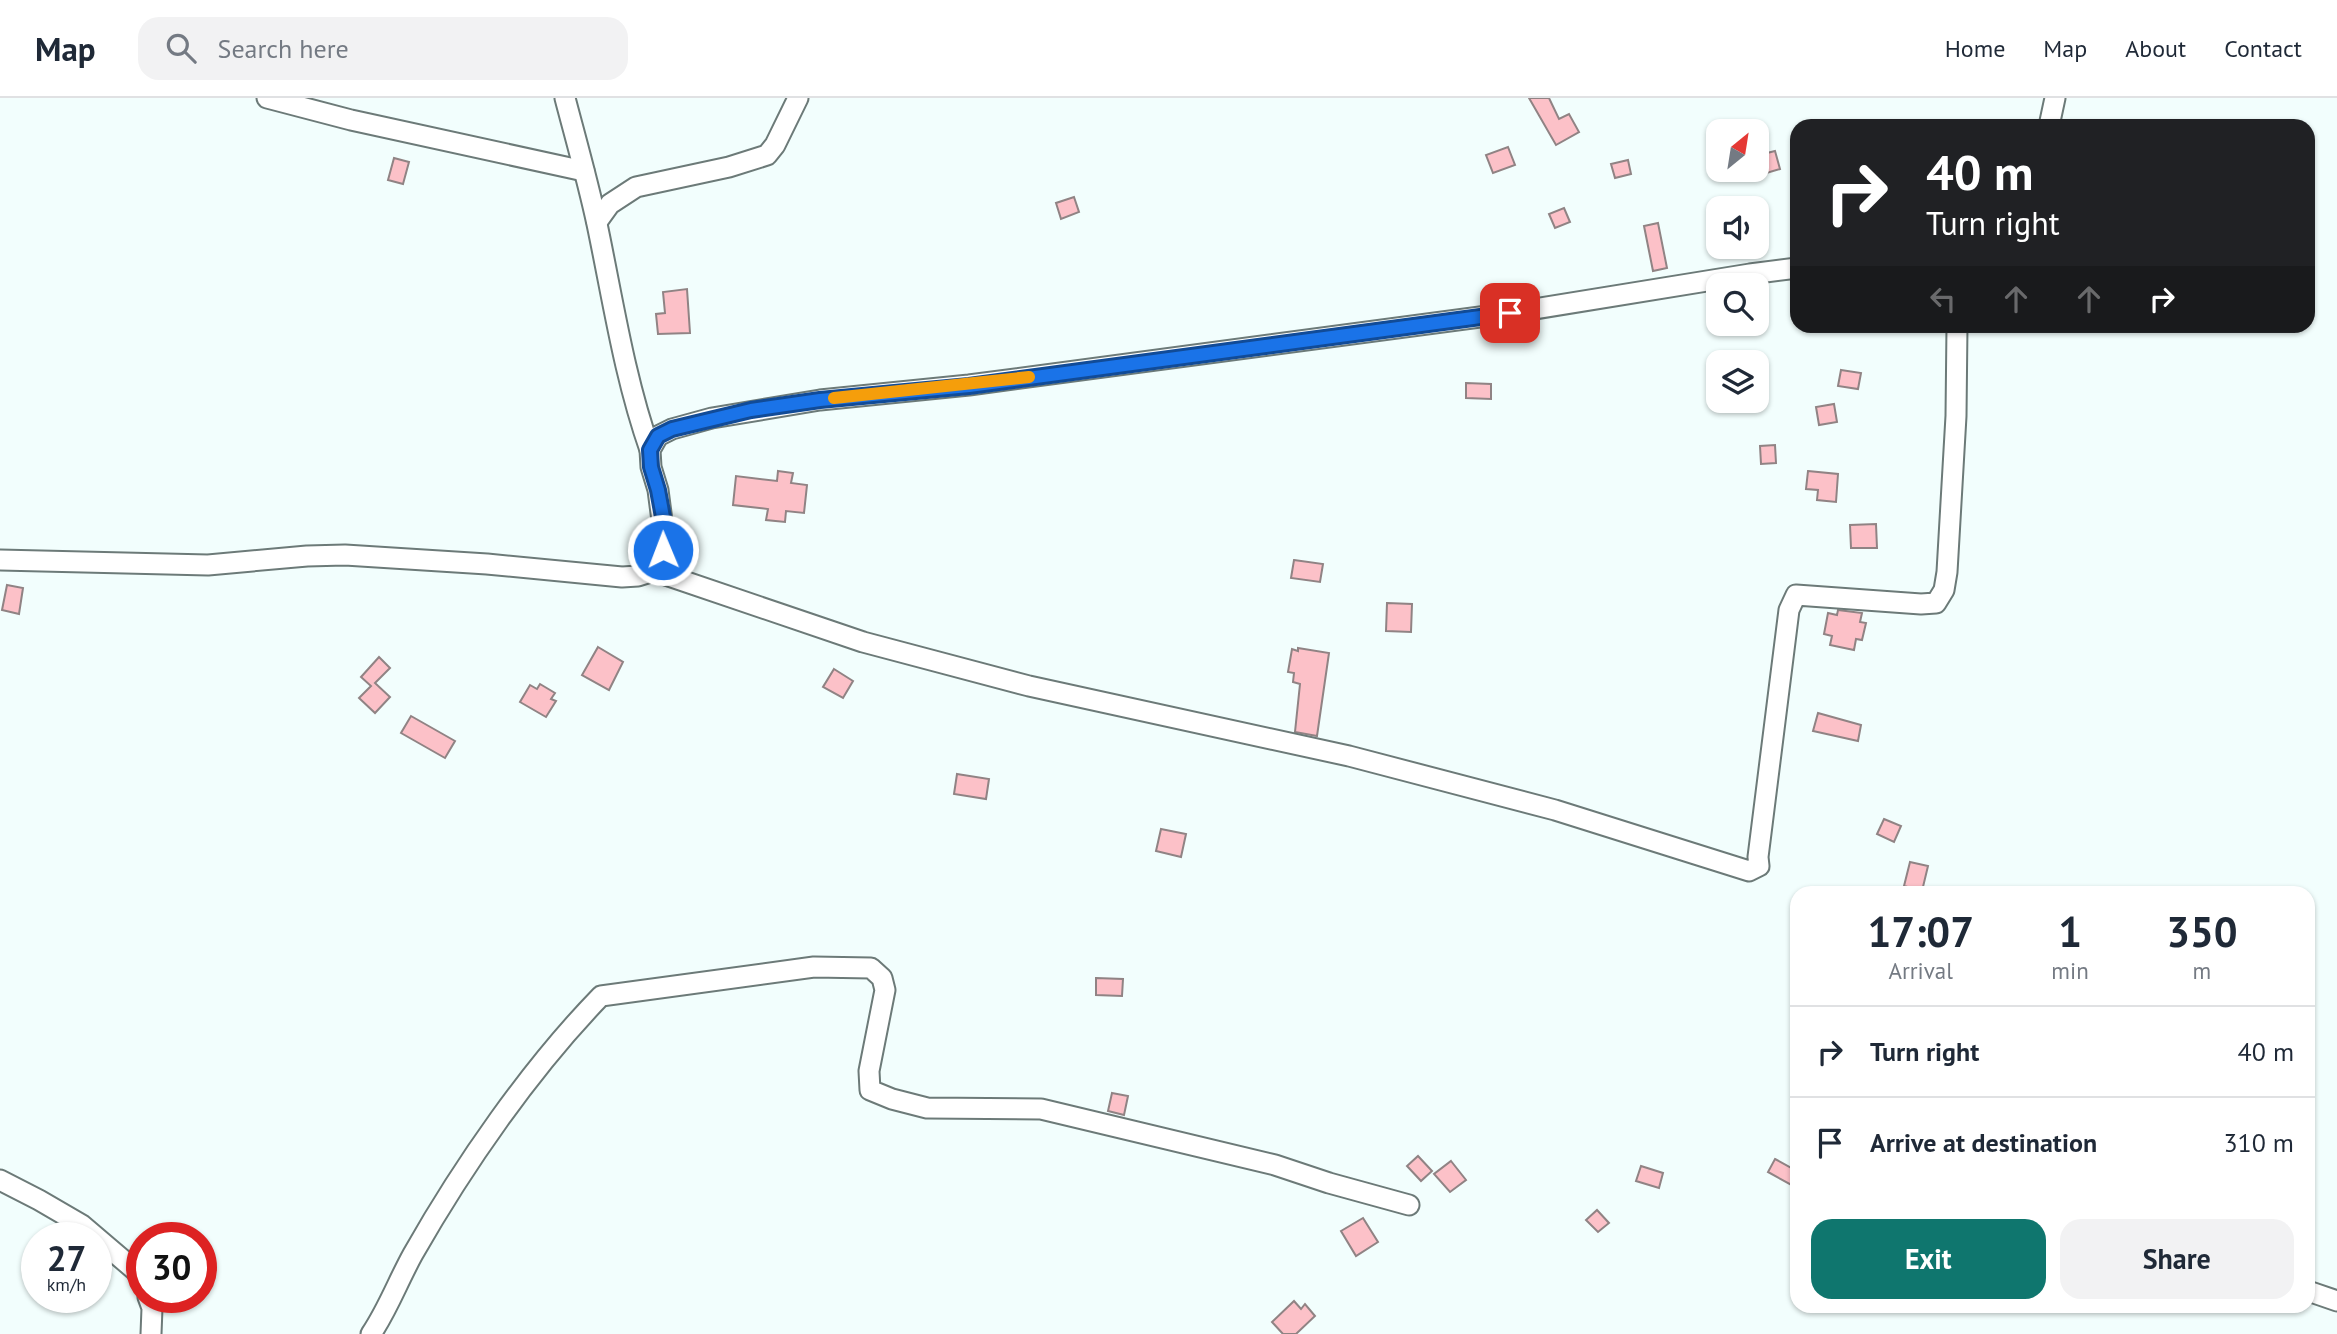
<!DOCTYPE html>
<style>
body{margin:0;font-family:"PT Sans",sans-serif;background:#f2f2f3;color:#1f2937;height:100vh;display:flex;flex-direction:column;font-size:26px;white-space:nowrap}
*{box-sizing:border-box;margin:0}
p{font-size:23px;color:#747a83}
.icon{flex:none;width:38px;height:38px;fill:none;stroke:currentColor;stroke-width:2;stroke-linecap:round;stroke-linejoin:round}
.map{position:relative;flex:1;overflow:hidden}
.side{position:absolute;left:1790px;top:788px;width:525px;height:427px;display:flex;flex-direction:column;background:#fff;border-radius:21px;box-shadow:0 2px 5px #0004}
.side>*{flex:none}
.top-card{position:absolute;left:1790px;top:21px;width:525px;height:214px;border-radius:21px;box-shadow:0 2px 5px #0004;background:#202124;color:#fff;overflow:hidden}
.needle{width:46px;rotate:30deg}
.fabs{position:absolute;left:1706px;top:21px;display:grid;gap:14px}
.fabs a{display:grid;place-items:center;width:63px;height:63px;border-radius:14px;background:#fff;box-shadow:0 2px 5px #0004;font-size:35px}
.speed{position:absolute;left:21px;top:1124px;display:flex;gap:14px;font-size:35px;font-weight:700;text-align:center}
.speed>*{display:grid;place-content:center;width:91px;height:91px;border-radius:50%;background:#fff;box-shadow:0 2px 5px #0004;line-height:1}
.speed small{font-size:18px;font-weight:400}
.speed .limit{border:10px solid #d22;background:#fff;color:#111}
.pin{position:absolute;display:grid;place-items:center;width:60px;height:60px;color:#fff;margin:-30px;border-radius:14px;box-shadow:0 4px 10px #0006}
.me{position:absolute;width:77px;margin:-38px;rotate:359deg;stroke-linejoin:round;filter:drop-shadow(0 0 5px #0008)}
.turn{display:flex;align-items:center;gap:24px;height:147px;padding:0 21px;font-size:32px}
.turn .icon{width:91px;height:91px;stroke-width:2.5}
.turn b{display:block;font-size:49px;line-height:60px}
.lanes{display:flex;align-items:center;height:66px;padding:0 21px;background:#0003;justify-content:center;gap:35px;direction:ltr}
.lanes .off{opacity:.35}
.eta{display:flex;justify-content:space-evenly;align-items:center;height:119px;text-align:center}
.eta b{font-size:42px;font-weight:700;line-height:49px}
.primary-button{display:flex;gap:14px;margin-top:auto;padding:14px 21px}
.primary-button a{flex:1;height:80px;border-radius:21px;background:#0f766e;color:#fff;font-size:28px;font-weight:700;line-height:80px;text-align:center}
.primary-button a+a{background:#f2f2f3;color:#1f2937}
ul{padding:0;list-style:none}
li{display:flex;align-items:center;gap:21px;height:91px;padding:0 21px;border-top:2px solid #e0e1e3}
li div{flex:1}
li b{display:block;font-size:26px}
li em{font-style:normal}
header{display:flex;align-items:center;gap:42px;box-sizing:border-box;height:98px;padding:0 35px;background:#fff;border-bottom:2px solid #e0e1e3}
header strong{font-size:33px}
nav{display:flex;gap:38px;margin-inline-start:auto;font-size:24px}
.search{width:490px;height:63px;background:#f2f2f3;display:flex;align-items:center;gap:18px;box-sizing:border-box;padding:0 24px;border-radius:21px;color:#747a83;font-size:26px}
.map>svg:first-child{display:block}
</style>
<header>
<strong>Map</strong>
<div class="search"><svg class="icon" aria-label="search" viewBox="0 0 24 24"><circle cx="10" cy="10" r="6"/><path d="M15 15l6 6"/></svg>Search here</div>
<nav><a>Home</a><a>Map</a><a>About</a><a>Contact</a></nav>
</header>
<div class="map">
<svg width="2337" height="1236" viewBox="0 0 2337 1236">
<rect width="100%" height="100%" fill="#f2fefd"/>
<g fill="#fcc1c8" stroke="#908384" stroke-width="2">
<path d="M1529,0h20l10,21 10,-5 10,18 -23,13z"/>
<path d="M1508,49l7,18 -22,8 -7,-18z"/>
<path d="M1775,53l5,18 -17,5 -4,-19z"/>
<path d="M394,60l15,4 -6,22 -15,-4z"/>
<path d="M1628,62l3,14 -16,4 -4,-14z"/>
<path d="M1074,99l5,15 -18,7 -5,-16z"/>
<path d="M1564,110l6,14 -15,6 -6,-14z"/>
<path d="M1658,125l9,45 -14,3 -9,-45z"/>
<path d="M687,191l3,44 -32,1 -2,-20 9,-1 -2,-21z"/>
<path d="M1841,272l20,3 -3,16 -20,-3z"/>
<path d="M1466,285l25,1v15l-25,-1z"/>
<path d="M1834,306l3,18 -18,3 -3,-18z"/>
<path d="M1775,347l1,18 -15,1 -1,-18z"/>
<path d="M778,373l15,2 -2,10 16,2 -3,28 -18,-2 -1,11 -19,-2 2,-11 -35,-4 3,-29 41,5z"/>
<path d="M1808,373l30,3 -2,28 -19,-2 1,-10 -12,-1z"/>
<path d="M1876,426l1,24h-26l-1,-23z"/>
<path d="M1294,462l29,4 -3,18 -29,-4z"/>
<path d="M7,487l16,3 -4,26 -17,-4z"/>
<path d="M1387,505l25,1 -1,28 -25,-1z"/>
<path d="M1838,512l24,3 -2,9 6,1 -4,17 -6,-1 -2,11 -24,-5 2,-9 -8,-2 4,-21 9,2z"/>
<path d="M598,549l25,15 -14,28 -27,-15z"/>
<path d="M1298,550l31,5 -12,83 -22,-4 5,-48 -7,-2 1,-9 -6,-1 4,-23 6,2z"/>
<path d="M379,559l11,11 -15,15 15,14 -15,16 -16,-15 12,-12 -10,-9z"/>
<path d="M834,571l19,12 -10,17 -20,-11z"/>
<path d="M540,586l15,9 -4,6 5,2 -10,16 -26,-15 10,-17 7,4z"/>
<path d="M1818,615l43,12 -3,16 -45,-10z"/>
<path d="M411,618l44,25 -10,17 -44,-25z"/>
<path d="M957,676l32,5 -3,20 -32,-5z"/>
<path d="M1884,721l17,7 -7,16 -17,-8z"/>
<path d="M1161,731l25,5 -5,23 -25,-6z"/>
<path d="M1910,764l18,4 -6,25 -18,-5z"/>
<path d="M1096,880l27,1 -1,17 -26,-1z"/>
<path d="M1112,995l16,3 -4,19 -16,-4z"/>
<path d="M1418,1058l14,15 -11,10 -14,-15z"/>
<path d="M1775,1061l22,12v17l-29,-16z"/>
<path d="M1451,1063l15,19 -16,12 -16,-18z"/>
<path d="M1641,1068l22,7 -4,15 -23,-7z"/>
<path d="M1597,1112l12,13 -11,9 -12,-12z"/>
<path d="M1363,1120l15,24 -22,14 -15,-25z"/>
<path d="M1294,1203l7,8 4,-5 10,12 -19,18h-13l-11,-12z"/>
</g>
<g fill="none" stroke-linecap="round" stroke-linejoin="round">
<g stroke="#6c7a78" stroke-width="23">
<g id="minor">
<path d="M267,0l84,22 233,51"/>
<path d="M565,0c11,42 23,84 32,126 16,76 27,152 53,226"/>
<path d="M2049,28l6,-28"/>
<path d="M597,124l13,-18 26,-17 93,-20 38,-12 8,-10 23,-47"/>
<path d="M0,462l208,5 99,-9 38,-1 142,9 135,13 16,-1 16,-5 9,-21 1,-14 -6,-46 -7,-23 -1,-17 8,-14 14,-7 40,-11 108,-18 149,-15 541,-72 240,-39 47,-6"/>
<path d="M654,473l209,71 166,44 320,70 206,54 194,61 10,-5 -1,-9 31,-247 7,-15 125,9 15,-1 8,-13 3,-18 9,-156 1,-90"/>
<path d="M0,1082l39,20 43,25 54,46 6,9"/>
<path d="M2308,1193l29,10"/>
<path d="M148,1199l4,11 -1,26"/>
<path d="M371,1236c17,-25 27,-53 42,-80 50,-88 117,-185 188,-258l213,-29 57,1 11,10 3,12 -16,81 1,19 22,9 35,9 114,1 234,56 54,18 80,22"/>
</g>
</g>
<use href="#minor" stroke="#fff" stroke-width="19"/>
</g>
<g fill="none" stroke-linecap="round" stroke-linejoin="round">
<g stroke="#114b97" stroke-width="18">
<path id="route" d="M663,452v-33l-5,-27 -7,-23 -1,-17 8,-14 14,-7 79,-19 69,-10 149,-14 541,-73"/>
</g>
<use href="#route" stroke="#1a73e8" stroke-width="12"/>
<path stroke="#f59e0b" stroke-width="12" d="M834,300l195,-21"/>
</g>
</svg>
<div class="fabs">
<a><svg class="needle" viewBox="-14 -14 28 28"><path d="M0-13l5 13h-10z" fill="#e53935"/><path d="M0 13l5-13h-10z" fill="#747a83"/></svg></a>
<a><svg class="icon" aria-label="sound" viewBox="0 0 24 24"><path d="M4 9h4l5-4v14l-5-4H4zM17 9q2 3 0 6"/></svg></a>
<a><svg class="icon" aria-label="search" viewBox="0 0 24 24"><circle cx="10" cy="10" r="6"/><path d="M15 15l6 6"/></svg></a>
<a><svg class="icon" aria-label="layers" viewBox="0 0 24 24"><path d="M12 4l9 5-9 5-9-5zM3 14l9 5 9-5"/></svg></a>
</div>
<div class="speed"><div>27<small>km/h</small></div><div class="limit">30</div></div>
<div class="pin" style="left:1510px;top:215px;background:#d93025"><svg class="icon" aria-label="arrive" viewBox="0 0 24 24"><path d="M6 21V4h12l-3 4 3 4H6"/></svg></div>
<svg class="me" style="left:663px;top:452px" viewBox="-20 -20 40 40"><circle r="17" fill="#1a73e8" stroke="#fff" stroke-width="3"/><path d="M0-11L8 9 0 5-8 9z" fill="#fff"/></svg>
<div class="top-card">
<div class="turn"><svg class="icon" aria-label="right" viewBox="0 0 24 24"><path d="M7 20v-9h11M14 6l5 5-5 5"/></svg><div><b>40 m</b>Turn right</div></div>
<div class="lanes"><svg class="icon off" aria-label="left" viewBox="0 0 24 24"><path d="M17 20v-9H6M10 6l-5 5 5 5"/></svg><svg class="icon off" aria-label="ahead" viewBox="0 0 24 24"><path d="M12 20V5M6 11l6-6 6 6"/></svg><svg class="icon off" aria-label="ahead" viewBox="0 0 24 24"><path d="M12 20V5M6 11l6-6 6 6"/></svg><svg class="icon" aria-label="right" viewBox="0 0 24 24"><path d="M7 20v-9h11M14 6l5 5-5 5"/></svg></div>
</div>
<section class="side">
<div class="eta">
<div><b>17:07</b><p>Arrival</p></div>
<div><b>1</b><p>min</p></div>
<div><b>350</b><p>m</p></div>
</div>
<ul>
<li><svg class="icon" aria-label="right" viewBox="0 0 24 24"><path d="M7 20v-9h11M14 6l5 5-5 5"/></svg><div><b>Turn right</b></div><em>40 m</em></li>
<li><svg class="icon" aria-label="arrive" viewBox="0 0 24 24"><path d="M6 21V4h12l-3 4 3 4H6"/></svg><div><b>Arrive at destination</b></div><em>310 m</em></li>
</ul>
<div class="primary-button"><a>Exit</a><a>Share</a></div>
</section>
</div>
